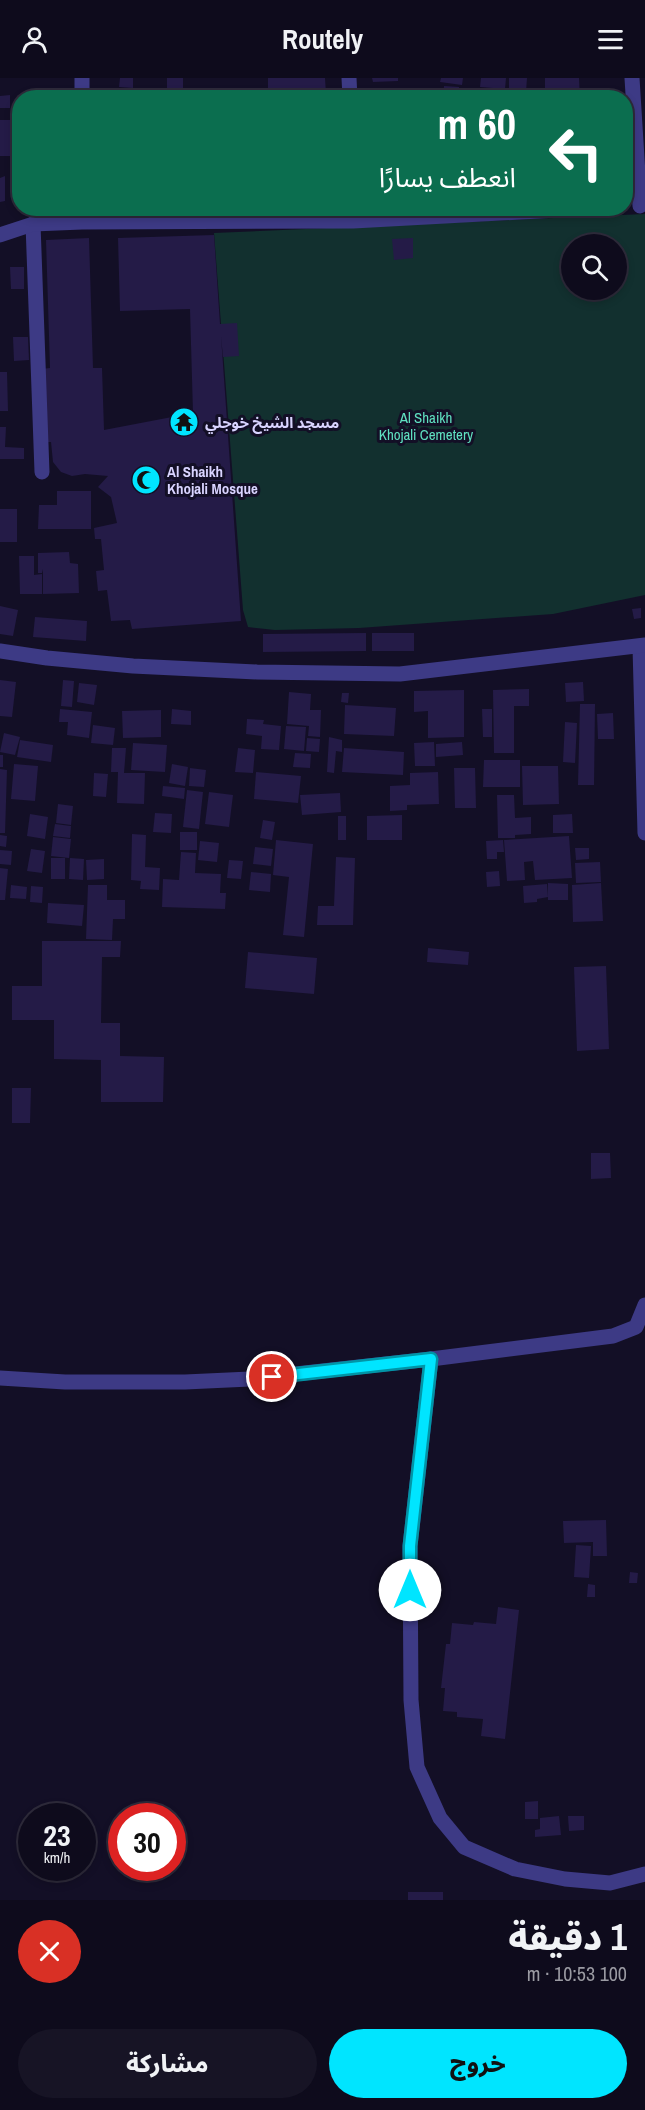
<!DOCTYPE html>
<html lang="ar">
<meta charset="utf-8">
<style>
body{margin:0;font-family:"Archivo Narrow","Noto Sans Arabic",sans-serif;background:#171425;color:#f1f3f6;direction:rtl;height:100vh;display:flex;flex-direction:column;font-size:22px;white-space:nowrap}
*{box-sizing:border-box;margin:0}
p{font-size:20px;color:#9b9ba3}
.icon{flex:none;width:33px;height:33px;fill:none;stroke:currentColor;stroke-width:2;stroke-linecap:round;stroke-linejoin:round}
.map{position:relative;height:1822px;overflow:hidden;direction:ltr}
.side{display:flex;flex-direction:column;background:#0e0b1c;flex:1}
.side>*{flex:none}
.banner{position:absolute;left:12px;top:12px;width:621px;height:126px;border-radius:24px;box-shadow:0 3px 9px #0003,0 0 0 2px #2e2b3b;direction:rtl;background:#0b6e4f;color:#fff;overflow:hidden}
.tools{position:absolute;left:561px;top:156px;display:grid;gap:12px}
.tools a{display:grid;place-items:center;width:66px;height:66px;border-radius:50%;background:#0e0b1c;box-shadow:0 3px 9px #0003,0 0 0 2px #2e2b3b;font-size:30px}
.speed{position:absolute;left:18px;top:1725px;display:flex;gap:12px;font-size:30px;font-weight:700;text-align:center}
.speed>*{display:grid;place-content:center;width:78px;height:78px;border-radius:50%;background:#0e0b1c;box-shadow:0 3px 9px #0003,0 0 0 2px #2e2b3b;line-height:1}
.speed small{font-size:15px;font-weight:400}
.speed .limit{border:9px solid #d22;background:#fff;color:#111}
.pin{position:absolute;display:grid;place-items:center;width:51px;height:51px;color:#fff;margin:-26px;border:3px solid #fff;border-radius:50%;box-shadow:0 2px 6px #0007}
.me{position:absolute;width:66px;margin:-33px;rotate:0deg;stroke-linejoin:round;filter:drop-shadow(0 0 4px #0008)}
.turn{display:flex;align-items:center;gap:21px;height:126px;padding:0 18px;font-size:27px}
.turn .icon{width:78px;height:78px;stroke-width:2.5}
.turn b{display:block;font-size:42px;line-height:51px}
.round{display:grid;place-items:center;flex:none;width:63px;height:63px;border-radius:32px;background:#171425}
.head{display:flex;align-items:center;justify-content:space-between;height:102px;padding:0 18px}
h1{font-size:36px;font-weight:800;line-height:45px}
.cta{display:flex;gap:12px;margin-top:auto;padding:12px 18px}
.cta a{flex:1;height:69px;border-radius:36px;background:#00e5ff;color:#111;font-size:24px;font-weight:800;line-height:69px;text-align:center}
.cta a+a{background:#171425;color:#f1f3f6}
header{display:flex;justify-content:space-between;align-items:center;height:78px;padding:0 18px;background:#0e0b1c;font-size:27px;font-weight:800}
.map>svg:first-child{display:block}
</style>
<header><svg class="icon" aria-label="menu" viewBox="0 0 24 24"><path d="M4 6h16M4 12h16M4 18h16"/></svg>Routely<svg class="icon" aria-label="person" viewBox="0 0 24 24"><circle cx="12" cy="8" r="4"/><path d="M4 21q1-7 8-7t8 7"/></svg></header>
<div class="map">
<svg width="645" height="1822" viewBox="0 0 645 1822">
<rect width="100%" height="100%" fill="#130f26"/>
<path fill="#12302f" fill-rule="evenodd" d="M645,136v381l-92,19 -194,14 -84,2 -27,-3 -5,-17 -29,-377zM572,166h44v46h-44z"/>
<g fill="#241b47">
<path d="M120,0h13v10l-14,-1z"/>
<rect x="167" y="0" width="16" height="20"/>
<path d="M268,0h57l1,16 -58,2z"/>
<path d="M372,0h26v3l-25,1z"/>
<path d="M441,0h22l-1,7 -22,-3z"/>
<path d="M481,0h25l-1,11 -25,-2z"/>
<path d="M509,0h18l-1,14 -17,-1z"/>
<path d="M545,0h34l1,20h-35z"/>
<path d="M444,8l15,1 -1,11h-15z"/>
<path d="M10,17v13h-10v-12z"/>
<rect x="0" y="42" width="20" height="36"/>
<path d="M5,98v25l-5,1v-24z"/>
<path d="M214,157l6,89 17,-1 2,33 -16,1 -2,-21 20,285 -109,8 -2,-9 -19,1 -4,-31 -9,1 -2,-20 8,-1 -3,-31h-6l-1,-11 23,-5 -6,-26 -13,-10 10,-11 -23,-2 -13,2 -11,-4 -8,-10 -2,-20h-5l-5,-73 9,-1 -4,-128 43,-2 4,130h9l2,62 89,-17 -3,-104 -70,2 -2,-73z"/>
<path d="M413,160v20l-19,2 -2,-21z"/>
<path d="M10,189h14v22h-13z"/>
<path d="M13,259h15l1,23 -15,1z"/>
<path d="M0,294h7l1,39h-8z"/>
<path d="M0,349h6l-1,20 19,1v11h-24z"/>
<path d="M57,413h34v38h-53l1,-24h18z"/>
<rect x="0" y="431" width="17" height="33"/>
<path d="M69,474l1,11 8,1 1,29 -36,1v-25l-1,4h-4v-20z"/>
<path d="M19,478h15v19l8,-1v20h-22z"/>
<path d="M0,528l18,4 -5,26 -13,-2z"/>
<path d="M641,530v10l-7,1 -2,-10z"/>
<path d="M35,539l52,4 -1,20 -53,-4z"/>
<path d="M366,555v18l-103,1v-18z"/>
<rect x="372" y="555" width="42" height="18"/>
<path d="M0,602l16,2 -4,35 -12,-1z"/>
<path d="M63,602l11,1 -2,26 -11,-1z"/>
<path d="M583,604l1,19 -18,1 -1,-19z"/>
<path d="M79,605l18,2 -3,20 -17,-3z"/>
<path d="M529,611v17h-15v47h-20l-1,-63z"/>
<path d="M464,612v47l-36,1v-27l-14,1v-21z"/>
<path d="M289,614l22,2 -1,16h11l-1,27 -12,-1 1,-10 -22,-2z"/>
<path d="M342,615h7l-1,10 -7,-1z"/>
<path d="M580,626h15l-1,81h-16z"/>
<path d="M345,627l51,3 -2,28 -50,-2z"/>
<path d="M60,631l32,3 -3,26 -22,-3 1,-13h-9z"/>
<path d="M172,631l19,2v14l-20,-1z"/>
<path d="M482,631h10v28h-9z"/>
<path d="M161,632v27l-38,1 -1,-27z"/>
<path d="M613,635l1,26h-16l-1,-25z"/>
<path d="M247,641l17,1 -1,4 18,2 -2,24 -18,-1 1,-13 -16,-2z"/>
<path d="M565,644l12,1 -2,40 -12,-1z"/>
<path d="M93,647l22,3 -2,17 -22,-2z"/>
<path d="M286,648l20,1 -2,24 -20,-2z"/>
<path d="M4,655l16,4 -5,18 -15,-3z"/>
<path d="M329,659l13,3v12l-6,-1 -2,22 -7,-1z"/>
<path d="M307,660l13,1 -1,13 -13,-1z"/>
<path d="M20,662l33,5 -2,17 -34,-5z"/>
<path d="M434,664l1,24h-20l-1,-23z"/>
<path d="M462,664l1,13 -27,2v-13z"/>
<path d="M133,665l34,2 -2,27 -34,-2z"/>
<path d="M112,670h14l-2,25h21l-1,31 -27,-1 1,-31h-7z"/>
<path d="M238,670l17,2 -2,23 -18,-1z"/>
<path d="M344,670l60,4 -1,23 -61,-3z"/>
<path d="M295,675l16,1 -1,14 -17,-1z"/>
<rect x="0" y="677" width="3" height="12"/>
<path d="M484,682h36v27h-37z"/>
<path d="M14,686l24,2 -3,35 -24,-2z"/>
<path d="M172,686l16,3 -3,19 -16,-3z"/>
<path d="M522,688h36l1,38 -36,1z"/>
<path d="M190,690l16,2 -2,17 -15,-1z"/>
<path d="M454,690h21l1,40h-21z"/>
<path d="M0,691l7,1 -2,63h-5z"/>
<path d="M256,694l45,4 -3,27 -44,-4z"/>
<path d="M438,694l1,32 -32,1v5l-17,1v-25l20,-1v-12z"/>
<path d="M94,695l14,1 -2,23 -13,-1z"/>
<path d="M163,708l22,2 -1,11 -22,-3z"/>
<path d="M187,712l16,2 -4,37 -16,-2z"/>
<path d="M209,714l24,3 -4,32 -24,-3z"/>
<path d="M340,715l1,19 -39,3 -2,-20z"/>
<path d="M497,717h17l1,23 16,-1v17l-16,1v3h-17z"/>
<path d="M58,726l15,2 -2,19 -15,-2z"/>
<path d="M155,735l17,1 -1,19 -18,-1z"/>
<path d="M30,736l18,3 -3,22 -18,-3z"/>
<path d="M572,736l1,19h-20v-18z"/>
<path d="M402,737v25h-35v-24z"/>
<rect x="338" y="738" width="8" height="24"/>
<path d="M263,742l12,2 -3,18 -12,-2z"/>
<path d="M55,746l16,2 -1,12 -17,-2z"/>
<rect x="180" y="754" width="17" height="18"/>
<path d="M132,756l14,1 -1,32 15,1 -1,22 -19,-1 1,-8 -10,-1z"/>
<path d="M0,757l7,1 -1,11 -6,-1z"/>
<path d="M569,758l3,42 -37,2 -2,-19 -9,1 1,18 -18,1 -3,-41z"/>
<path d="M53,759l18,2 -2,19 -18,-2z"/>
<path d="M276,762l37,4 -9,93 -21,-2 6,-58 -16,-2z"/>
<path d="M503,762l1,12h-7v7h-10l-1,-18z"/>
<path d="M200,763l19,2 -2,19 -19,-2z"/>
<path d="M255,769l18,2 -2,17 -18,-2z"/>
<path d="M575,770h14v11l-13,1z"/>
<path d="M31,771l14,2 -3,22 -15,-2z"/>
<path d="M0,772l12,1 -1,14 -11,-1z"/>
<path d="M181,774l15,1 -1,20 26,1 -1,19h6l-1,16 -63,-2 1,-28 16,1z"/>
<path d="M336,779l19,1 -2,67h-36l1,-19h16z"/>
<rect x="51" y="780" width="14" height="21"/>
<path d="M70,780l14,1 -1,21 -14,-1z"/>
<path d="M104,781v20l-17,1 -1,-20z"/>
<path d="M229,782l14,1 -2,18 -14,-1z"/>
<path d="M600,784l1,20 -25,1 -1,-20z"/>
<path d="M0,790l8,1 -3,31h-5z"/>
<path d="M499,793l1,15 -13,1 -1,-15z"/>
<path d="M251,794l20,2 -1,18 -21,-2z"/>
<path d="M548,805l20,1v16h-20v-3l-11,2v3l-13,1 -1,-17 24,-2 1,13z"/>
<path d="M601,805l2,38 -30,1 -1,-37z"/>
<path d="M11,807l16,2 -1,12 -16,-1z"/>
<path d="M88,807h19v15h18v19h-12l-1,21 -26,-1z"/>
<path d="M31,808l12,1 -1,16 -12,-1z"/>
<path d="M48,825l36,2 -2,21 -35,-3z"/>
<path d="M42,863h79l-1,16h-18l-1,66h19v33l44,1 -1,45h-62v-42l-47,-1v-39h-42v-34h30z"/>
<path d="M428,870l41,4 -1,13 -41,-3z"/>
<path d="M248,874l69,6 -3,36 -69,-6z"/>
<path d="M606,888l3,83 -32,2 -3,-84z"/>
<path d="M12,1010h19l-1,35h-18z"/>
<path d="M591,1075h19l1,25 -20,1z"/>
<path d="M606,1442l1,36h-14v-14l-29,1 -1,-22z"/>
<path d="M576,1467l15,1 -2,32 -15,-1z"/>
<path d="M630,1494l8,1 -1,10h-8z"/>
<path d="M588,1506l7,1v12h-8z"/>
<path d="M498,1529l21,3 -14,129 -24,-3 2,-17 -26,-2v-5l-14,-1 2,-23h-4l5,-44h4l2,-21 21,2 1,-3 22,2z"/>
<path d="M538,1723v18h-13v-17z"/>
<path d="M559,1738l2,19 -26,2v-7l5,-1v-11z"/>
<path d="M568,1738h16v14l-15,1z"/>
<rect x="408" y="1814" width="35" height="8"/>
</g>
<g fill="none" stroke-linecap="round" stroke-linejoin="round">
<g stroke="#3d3a85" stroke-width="15">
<path d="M82,0v20"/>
<path d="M349,0l1,20"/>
<path d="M632,0l8,128"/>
<path d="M33,146l9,248"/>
<path d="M0,157l33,-11 49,-2 271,-1 241,-13"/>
<path d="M640,569l5,186"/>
<path d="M0,573l47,7 86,8 124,6 143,2 245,-29"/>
<path d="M431,1281l182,-23 23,-9 9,-22"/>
<path d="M0,1300l65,4h120l65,-3 181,-20 -21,187 1,154 6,67 23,51 24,29 51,22 50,10 45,4 35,-9"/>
</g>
</g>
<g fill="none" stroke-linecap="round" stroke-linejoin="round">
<g stroke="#0095a6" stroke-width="15">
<path id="route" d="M272,1299l159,-18 -21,187v44"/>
</g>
<use href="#route" stroke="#00e5ff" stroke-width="10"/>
</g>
<defs>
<g id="temple-disc" transform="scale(1.5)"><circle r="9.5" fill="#00e5ff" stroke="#130f26"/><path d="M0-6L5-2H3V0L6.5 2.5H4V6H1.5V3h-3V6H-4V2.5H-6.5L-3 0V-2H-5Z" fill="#111"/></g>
<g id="mosque-disc" transform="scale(1.5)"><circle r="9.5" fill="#00e5ff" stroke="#130f26"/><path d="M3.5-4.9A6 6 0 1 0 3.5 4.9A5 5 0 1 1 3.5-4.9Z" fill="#111"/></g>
</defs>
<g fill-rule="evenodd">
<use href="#temple-disc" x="184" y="344"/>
<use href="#mosque-disc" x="146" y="402"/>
</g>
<g text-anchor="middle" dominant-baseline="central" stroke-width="6" stroke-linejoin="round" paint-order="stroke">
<g font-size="15" fill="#5fe0c0" stroke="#130f26">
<text x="426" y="339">Al Shaikh<tspan x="426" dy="17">Khojali Cemetery</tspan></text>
</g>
<g font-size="15" font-weight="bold" fill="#d9d4ff" stroke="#130f26" text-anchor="start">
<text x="205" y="344">مسجد الشيخ خوجلي</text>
<text x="167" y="393">Al Shaikh<tspan x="167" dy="17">Khojali Mosque</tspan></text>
</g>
</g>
</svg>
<div class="tools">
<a><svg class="icon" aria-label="search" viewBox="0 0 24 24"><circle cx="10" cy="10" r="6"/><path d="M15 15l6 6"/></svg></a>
</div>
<div class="speed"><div>23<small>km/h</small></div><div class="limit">30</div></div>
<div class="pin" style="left:272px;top:1299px;background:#d93025"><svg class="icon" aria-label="arrive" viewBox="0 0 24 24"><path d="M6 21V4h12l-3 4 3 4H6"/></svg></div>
<svg class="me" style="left:410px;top:1512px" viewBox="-20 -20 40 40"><circle r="19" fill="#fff"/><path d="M0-13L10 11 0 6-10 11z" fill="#00e5ff"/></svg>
<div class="banner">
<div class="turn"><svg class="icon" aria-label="left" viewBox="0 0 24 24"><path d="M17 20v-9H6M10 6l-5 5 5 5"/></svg><div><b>60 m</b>انعطف يسارًا</div></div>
</div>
</div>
<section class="side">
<div class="head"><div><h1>1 دقيقة</h1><p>100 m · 10:53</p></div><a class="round" style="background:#d93025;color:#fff"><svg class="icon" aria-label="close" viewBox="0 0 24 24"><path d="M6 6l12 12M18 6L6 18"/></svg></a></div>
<div class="cta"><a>خروج</a><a>مشاركة</a></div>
</section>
